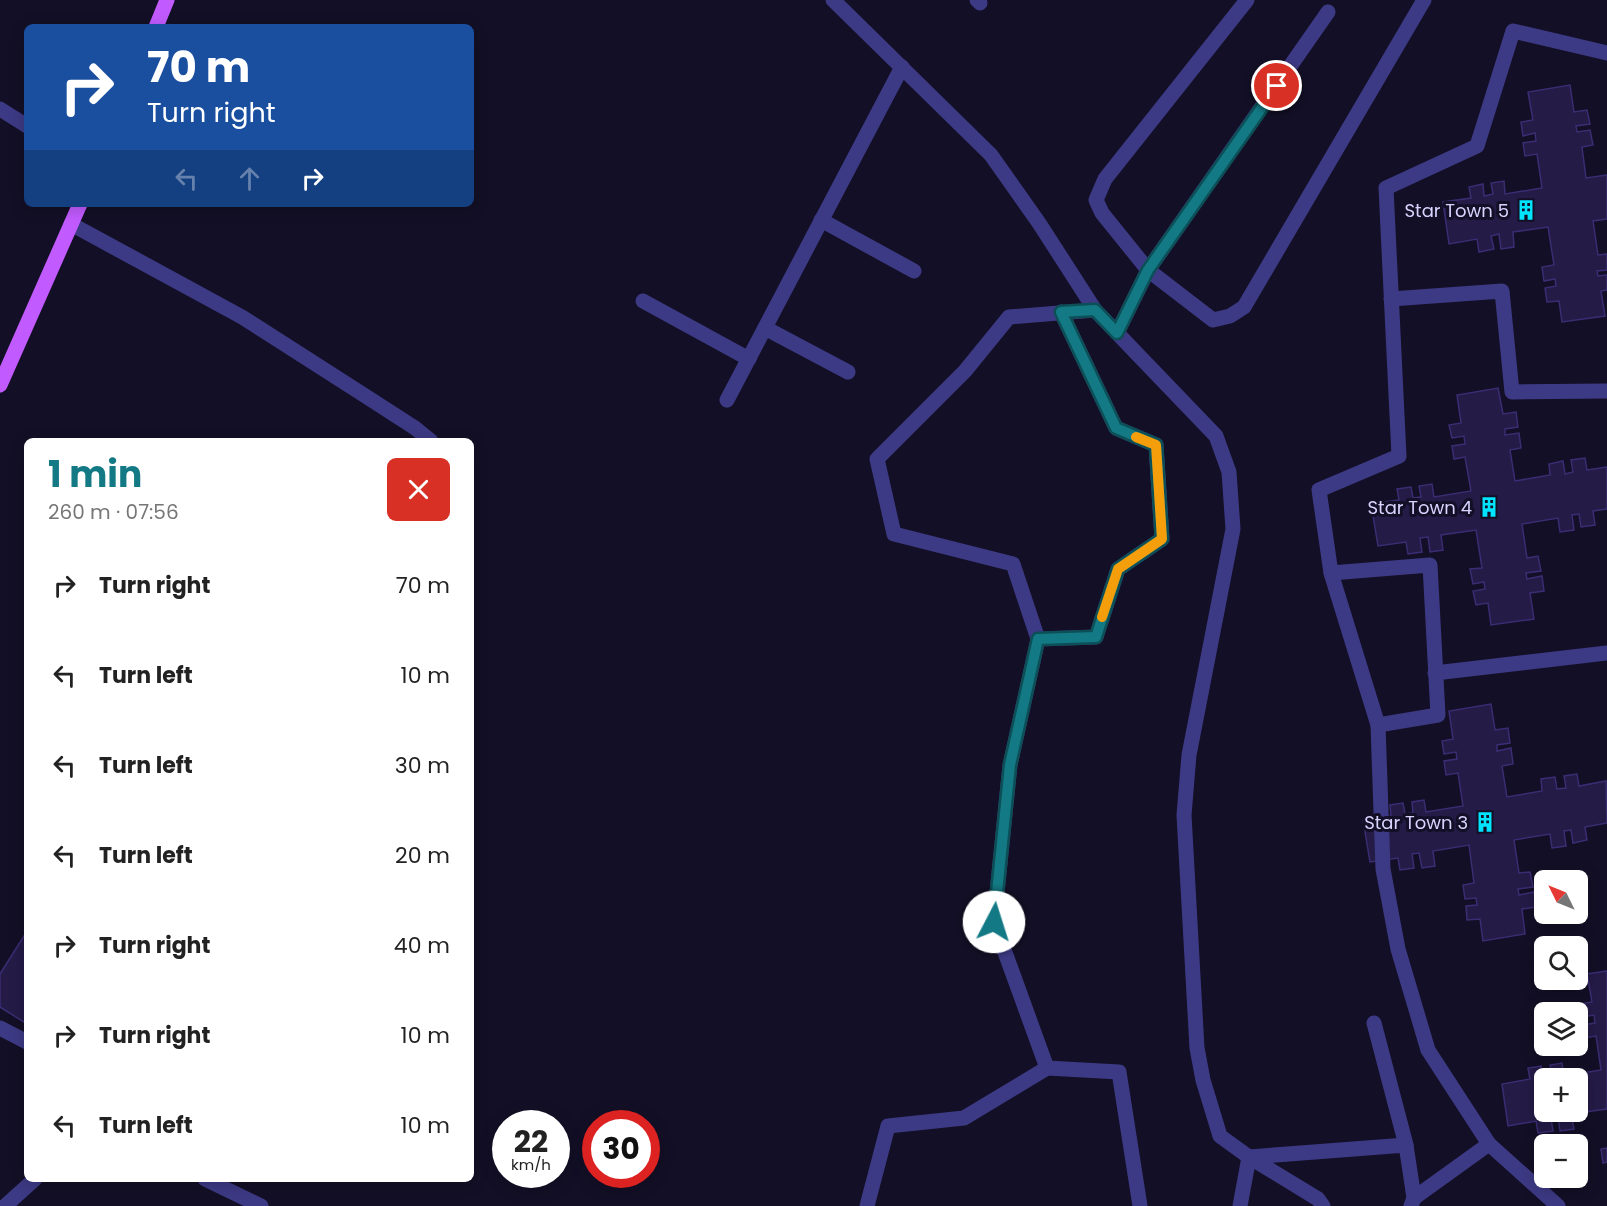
<!DOCTYPE html>
<meta charset="utf-8">
<style>
body{margin:0;font-family:Poppins,sans-serif;background:#f2f2f2;color:#222;height:100vh;display:flex;flex-direction:column;font-size:22px;white-space:nowrap}
*{box-sizing:border-box;margin:0}
p{font-size:20px;color:#767676}
.icon{flex:none;width:33px;height:33px;fill:none;stroke:currentColor;stroke-width:2;stroke-linecap:round;stroke-linejoin:round}
.map{position:relative;flex:1;overflow:hidden}
.side{position:absolute;left:24px;top:438px;width:450px;height:744px;display:flex;flex-direction:column;background:#fff;border-radius:9px;box-shadow:0 3px 15px #0003}
.side>*{flex:none}
.top-card{position:absolute;left:24px;top:24px;width:450px;height:183px;border-radius:9px;box-shadow:0 3px 15px #0003;background:#1a4fa0;color:#fff;overflow:hidden}
.needle{width:39px;rotate:313deg}
.buttons{position:absolute;left:1534px;top:870px;display:grid;gap:12px}
.buttons a{display:grid;place-items:center;width:54px;height:54px;border-radius:9px;background:#fff;box-shadow:0 3px 15px #0003;font-size:30px}
.speed{position:absolute;left:492px;top:1110px;display:flex;gap:12px;font-size:30px;font-weight:700;text-align:center}
.speed>*{display:grid;place-content:center;width:78px;height:78px;border-radius:50%;background:#fff;box-shadow:0 3px 15px #0003;line-height:1}
.speed small{font-size:15px;font-weight:400}
.speed .limit{border:9px solid #d22;background:#fff;color:#111}
.pin{position:absolute;display:grid;place-items:center;width:51px;height:51px;color:#fff;margin:-26px;border:3px solid #fff;border-radius:50%;box-shadow:0 2px 6px #0007}
.me{position:absolute;width:66px;margin:-33px;rotate:5deg;stroke-linejoin:round;filter:drop-shadow(0 0 4px #0008)}
.turn{display:flex;align-items:center;gap:21px;height:126px;padding:0 24px;font-size:27px}
.turn .icon{width:78px;height:78px;stroke-width:2.5}
.turn b{display:block;font-size:42px;line-height:51px}
.lanes{display:flex;align-items:center;height:57px;padding:0 24px;background:#0003;justify-content:center;gap:30px;direction:ltr}
.lanes .off{opacity:.35}
.round{display:grid;place-items:center;flex:none;width:63px;height:63px;border-radius:9px;background:#f2f2f2}
.summary{display:flex;align-items:center;justify-content:space-between;height:102px;padding:0 24px}
h1{font-size:36px;font-weight:700;line-height:45px;color:#137a85}
ul{padding:0;list-style:none}
li{display:flex;align-items:center;gap:18px;height:90px;padding:0 24px}
li div{flex:1}
li b{display:block;font-size:22px}
li em{font-style:normal}
.map>svg:first-child{display:block}
</style>
<div class="map">
<svg width="1607" height="1206" viewBox="0 0 1607 1206">
<rect width="100%" height="100%" fill="#130f26"/>
<g fill="#241b47" stroke="#3b2d73" stroke-width="1.5" fill-rule="evenodd">
<path d="M1570,85l4,27 13,-2 3,14 -14,2 1,6 13,-2 3,15 -11,2 4,31 21,-3v44l-14,2 5,34 9,-1v16l-10,1 1,5 9,-1v15l-6,1 4,25 -43,6 -3,-21 -12,1 -2,-14 11,-2 -1,-7 -11,2 -2,-14 12,-2 -6,-38 -35,5 1,15 -13,2 -2,-15 -8,2 3,13 -15,3 -2,-13 -28,5 -6,-42 28,-4 -2,-11 14,-3 1,12 9,-2 -2,-11 13,-2 1,13 37,-6 -5,-34 -12,2 -2,-13 13,-2 -1,-8 -12,3 -2,-14 12,-2 -5,-28z"/>
<path d="M1498,388l5,26 13,-2 2,15 -13,2v6l14,-2 2,15 -11,2 5,31 35,-6 -1,-11 14,-3 2,13 8,-2 -2,-12 14,-2 2,12 20,-3v42l-14,2 2,14 -14,2 -2,-13 -7,1 2,15 -14,2 -2,-14 -36,6 5,34 11,-2 3,15 -15,2 1,6 15,-3 2,15 -14,2 4,26 -43,6 -3,-22 -12,2 -3,-14 12,-2 -1,-7 -11,2 -3,-15 12,-1 -6,-38 -35,5 2,15 -13,2 -2,-15 -8,1 2,14 -14,2 -2,-12 -28,4 -7,-42 28,-4 -2,-11 14,-2 2,11 8,-1 -2,-11 13,-2 2,13 37,-6 -6,-34 -11,2 -2,-13 13,-2 -1,-8 -12,2 -3,-13 12,-2 -4,-28z"/>
<path d="M1491,704l4,26 13,-2 2,15 -13,2v6l14,-3 2,16 -11,2 5,31 35,-6 -1,-12 14,-2 2,12 9,-1 -2,-12 13,-2 2,12 27,-5 1,42 -22,4 2,13 -14,3 -2,-13 -7,1 2,15 -14,2 -2,-14 -36,6 5,33 11,-1 3,15 -15,2 1,6 15,-3 2,15 -14,2 3,25 -42,7 -3,-22 -13,1 -1,-14 11,-1 -1,-7 -11,1 -2,-14 11,-2 -5,-38 -36,6 2,15 -13,2 -3,-15 -7,1 2,14 -14,2 -2,-12 -28,4 -7,-42 28,-4 -1,-11 13,-2 2,11 8,-1 -1,-11 12,-2 2,12 37,-6 -5,-33 -12,2 -2,-14 13,-2 -1,-7 -12,2 -2,-13 11,-2 -4,-28z"/>
<path d="M27,931v93l-27,-17v-33z"/>
<path d="M1607,971v138l-36,5 3,15 -14,2 -2,-15 -7,2 2,13 -15,2 -2,-12 -28,5 -6,-42 28,-5 -2,-11 13,-2 2,11 9,-1 -2,-11 12,-2 2,13 37,-6 -5,-34 -12,2 -2,-13 13,-2 -1,-8 -12,2 -2,-13 12,-2 -5,-28zM1545,1078h33v34h-33z"/>
<path d="M1607,1148v14l-4,1 -2,-14z"/>
</g>
<g fill="none" stroke-linecap="round" stroke-linejoin="round">
<g stroke="#3d3a85" stroke-width="15">
<path d="M833,0l158,155 48,68 56,87 121,126 13,36 4,57 -44,226 -5,60 13,233 6,32 17,56 29,21 69,42 5,7"/>
<path d="M977,0l3,3"/>
<path d="M1247,0l-142,179 -9,21 6,13 46,57 65,50 17,-4 14,-9 180,-307"/>
<path d="M0,109l27,17"/>
<path d="M821,220l93,51"/>
<path d="M71,224l171,93 125,80 48,31 16,13"/>
<path d="M1391,299l111,-8 10,101 95,-1"/>
<path d="M643,301l106,58"/>
<path d="M1061,312l55,116 40,17 6,94 -44,30 -22,68 -58,2 -25,-75 -119,-30 -17,-75 88,-88 44,-54 86,-7"/>
<path d="M765,328l83,44"/>
<path d="M1117,333l31,-63 180,-258"/>
<path d="M727,400l175,-333"/>
<path d="M1331,573l47,152"/>
<path d="M1038,639l-28,126 -16,157 53,146"/>
<path d="M1435,673l172,-20"/>
<path d="M1374,1023l32,122"/>
<path d="M0,1028l27,14"/>
<path d="M1489,1144l69,62"/>
<path d="M1249,1157l157,-12 8,53 -3,8"/>
<path d="M205,1179l56,27"/>
<path d="M1414,1198l75,-54 -61,-94 -30,-101 -15,-80 -5,-144 60,-10 -8,-150 -99,8 -12,-83 80,-34 -13,-268 91,-42 36,-115 94,22"/>
<path d="M5,1206l30,-27"/>
<path d="M867,1206l21,-80 76,-8 83,-50 72,4 21,134"/>
<path d="M1240,1206l9,-49"/>
</g>
<g stroke="#c25bff" stroke-width="15">
<path d="M156,27l11,-27"/>
<path d="M0,385l80,-181"/>
</g>
</g>
<g fill="none" stroke-linecap="round" stroke-linejoin="round">
<g stroke="#0c4f56" stroke-width="15">
<path id="route" d="M994,922l16,-157 28,-126 58,-2 22,-68 44,-30 -6,-94 -40,-17 -55,-116 34,-2 22,23 31,-63 129,-184"/>
</g>
<use href="#route" stroke="#137a85" stroke-width="10"/>
<path stroke="#f59e0b" stroke-width="10" d="M1102,617l16,-48 44,-30 -6,-94 -20,-8"/>
</g>
<defs>
<g id="building-bare" transform="scale(1.62)"><path d="M-4-6H4V6H1V3H-1V6H-4ZM-2.5-4.3h1.7v1.8h-1.7ZM.8-4.3h1.7v1.8H.8ZM-2.5-1h1.7V.8h-1.7ZM.8-1h1.7V.8H.8Z" fill="#00e5ff" stroke="#130f26" stroke-width="2.5" paint-order="stroke"/></g>
</defs>
<g fill-rule="evenodd">
<use href="#building-bare" x="1526" y="210"/>
<use href="#building-bare" x="1489" y="507"/>
<use href="#building-bare" x="1485" y="822"/>
</g>
<g text-anchor="middle" dominant-baseline="central" stroke-width="6" stroke-linejoin="round" paint-order="stroke">
<g font-size="18" fill="#d9d4ff" stroke="#130f26" text-anchor="end">
<text x="1509" y="210">Star Town 5</text>
<text x="1472" y="507">Star Town 4</text>
<text x="1468" y="822">Star Town 3</text>
</g>
</g>
</svg>
<div class="buttons">
<a><svg class="needle" viewBox="-14 -14 28 28"><path d="M0-13l5 13h-10z" fill="#e53935"/><path d="M0 13l5-13h-10z" fill="#767676"/></svg></a>
<a><svg class="icon" aria-label="search" viewBox="0 0 24 24"><circle cx="10" cy="10" r="6"/><path d="M15 15l6 6"/></svg></a>
<a><svg class="icon" aria-label="layers" viewBox="0 0 24 24"><path d="M12 4l9 5-9 5-9-5zM3 14l9 5 9-5"/></svg></a>
<a>+</a>
<a>−</a>
</div>
<div class="speed"><div>22<small>km/h</small></div><div class="limit">30</div></div>
<div class="pin" style="left:1277px;top:86px;background:#d93025"><svg class="icon" aria-label="arrive" viewBox="0 0 24 24"><path d="M6 21V4h12l-3 4 3 4H6"/></svg></div>
<svg class="me" style="left:994px;top:922px" viewBox="-20 -20 40 40"><circle r="19" fill="#fff"/><path d="M0-13L10 11 0 6-10 11z" fill="#137a85"/></svg>
<div class="top-card">
<div class="turn"><svg class="icon" aria-label="right" viewBox="0 0 24 24"><path d="M7 20v-9h11M14 6l5 5-5 5"/></svg><div><b>70 m</b>Turn right</div></div>
<div class="lanes"><svg class="icon off" aria-label="left" viewBox="0 0 24 24"><path d="M17 20v-9H6M10 6l-5 5 5 5"/></svg><svg class="icon off" aria-label="ahead" viewBox="0 0 24 24"><path d="M12 20V5M6 11l6-6 6 6"/></svg><svg class="icon" aria-label="right" viewBox="0 0 24 24"><path d="M7 20v-9h11M14 6l5 5-5 5"/></svg></div>
</div>
<section class="side">
<div class="summary"><div><h1>1 min</h1><p>260 m · 07:56</p></div><a class="round" style="background:#d93025;color:#fff"><svg class="icon" aria-label="close" viewBox="0 0 24 24"><path d="M6 6l12 12M18 6L6 18"/></svg></a></div>
<ul>
<li><svg class="icon" aria-label="right" viewBox="0 0 24 24"><path d="M7 20v-9h11M14 6l5 5-5 5"/></svg><div><b>Turn right</b></div><em>70 m</em></li>
<li><svg class="icon" aria-label="left" viewBox="0 0 24 24"><path d="M17 20v-9H6M10 6l-5 5 5 5"/></svg><div><b>Turn left</b></div><em>10 m</em></li>
<li><svg class="icon" aria-label="left" viewBox="0 0 24 24"><path d="M17 20v-9H6M10 6l-5 5 5 5"/></svg><div><b>Turn left</b></div><em>30 m</em></li>
<li><svg class="icon" aria-label="left" viewBox="0 0 24 24"><path d="M17 20v-9H6M10 6l-5 5 5 5"/></svg><div><b>Turn left</b></div><em>20 m</em></li>
<li><svg class="icon" aria-label="right" viewBox="0 0 24 24"><path d="M7 20v-9h11M14 6l5 5-5 5"/></svg><div><b>Turn right</b></div><em>40 m</em></li>
<li><svg class="icon" aria-label="right" viewBox="0 0 24 24"><path d="M7 20v-9h11M14 6l5 5-5 5"/></svg><div><b>Turn right</b></div><em>10 m</em></li>
<li><svg class="icon" aria-label="left" viewBox="0 0 24 24"><path d="M17 20v-9H6M10 6l-5 5 5 5"/></svg><div><b>Turn left</b></div><em>10 m</em></li>
</ul>
</section>
</div>
